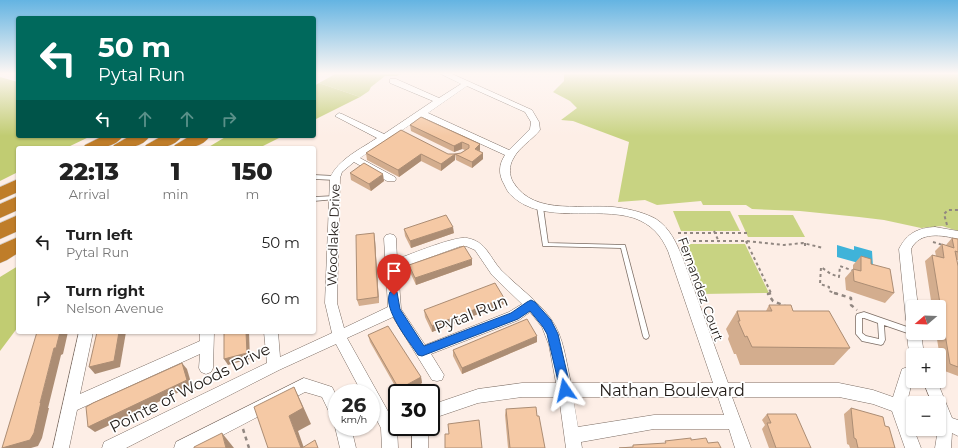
<!DOCTYPE html>
<meta charset="utf-8">
<style>
body{margin:0;font-family:Montserrat,sans-serif;background:#f2f2f2;color:#222;height:100vh;display:flex;flex-direction:column;font-size:15px;white-space:nowrap}
*{box-sizing:border-box;margin:0}
p{font-size:13px;color:#767676}
.icon{flex:none;width:22px;height:22px;fill:none;stroke:currentColor;stroke-width:2;stroke-linecap:round;stroke-linejoin:round}
.map{position:relative;flex:1;overflow:hidden}
.panel{position:absolute;left:16px;top:146px;width:300px;height:188px;display:flex;flex-direction:column;background:#fff;border-radius:4px;box-shadow:0 1px 3px #0004}
.panel>*{flex:none}
.banner{position:absolute;left:16px;top:16px;width:300px;height:122px;border-radius:4px;box-shadow:0 1px 3px #0004;background:#00695c;color:#fff;overflow:hidden}
.needle{width:26px;rotate:251deg}
.tools{position:absolute;left:906px;top:300px;display:grid;gap:8px}
.tools a{display:grid;place-items:center;width:40px;height:40px;border-radius:4px;background:#fff;box-shadow:0 1px 3px #0004;font-size:20px}
.speed{position:absolute;left:328px;top:384px;display:flex;gap:8px;font-size:20px;font-weight:700;text-align:center}
.speed>*{display:grid;place-content:center;width:52px;height:52px;border-radius:50%;background:#fff;box-shadow:0 1px 3px #0004;line-height:1}
.speed small{font-size:10px;font-weight:400}
.speed .limit{border:2px solid #111;border-radius:6px;background:#fff;color:#111}
.pin{position:absolute;display:grid;place-items:center;width:34px;height:34px;color:#fff;margin:-41px -17px;border-radius:50% 50% 50% 0;rotate:-45deg;box-shadow:0 0 4px #0007}
.pin .icon{rotate:45deg}
.me{position:absolute;width:44px;margin:-22px;rotate:349deg;stroke-linejoin:round;filter:drop-shadow(0 0 3px #0008)}
.turn{display:flex;align-items:center;gap:14px;height:84px;padding:0 16px;font-size:18px}
.turn .icon{width:52px;height:52px;stroke-width:2.5}
.turn b{display:block;font-size:28px;line-height:34px}
.lanes{display:flex;align-items:center;height:38px;padding:0 16px;background:#0003;justify-content:center;gap:20px;direction:ltr}
.lanes .off{opacity:.35}
.eta{display:flex;justify-content:space-evenly;align-items:center;height:68px;text-align:center}
.eta b{font-size:24px;font-weight:800;line-height:28px}
ul{padding:0;list-style:none}
li{display:flex;align-items:center;gap:12px;height:56px;padding:0 16px}
li div{flex:1}
li b{display:block;font-size:15px}
li em{font-style:normal}
.map>svg:first-child{display:block}
</style>
<div class="map">
<svg width="958" height="448" viewBox="0 0 958 448">
<rect width="100%" height="100%" fill="#fdeee6"/>
<g fill="#c8d382">
<path d="M337,73h66l-6,3h-12l-14,11 -2,4 -9,6 -41,-14z"/>
<path d="M564,73h394v158l-16,-5 -21,2 -37,-8 -25,-3 -59,-6 -48,-2 -6,-4h-43l-2,-4 -44,4 -12,-5 -27,2 11,-60 -56,-21 -12,-1 16,-12 -7,-7 -17,-9 11,-11z"/>
<path d="M730,211l10,20h-59l-8,-20z"/>
<path d="M738,215h55l12,22h-57z"/>
<path d="M683,244h62l24,49 -67,1z"/>
</g>
<g fill="#c1cc72">
<path d="M0,77l18,5v54h73l-25,12h-48v24l-18,9z"/>
<path d="M319,83l41,14 -46,23v-34z"/>
<path d="M227,136h56l-24,12h-52z"/>
<path d="M18,266v61l-18,24v-74z"/>
</g>
<path fill="#3fb3d9" d="M837,245l17,5v-4l18,5 1,16 -36,-10z"/>
<g fill="none" stroke-linecap="round" stroke-linejoin="round">
<g stroke="#7c6d64" stroke-width="1.5">
<g id="lane">
<path d="M314,175l21,1 3,2 -3,2 -21,-1z"/>
<path d="M334,196l3,2 -1,1 -22,2v-4z"/>
<path d="M540,205l3,2 5,36 77,2 24,91 -1,2 -2,1 -2,-1 -1,-2 -22,-88 -78,-2 -6,-39z"/>
<path d="M864,312l49,17v4h3l-3,2 -29,-10 1,15 -2,4 -2,1 -19,-4 -6,-7v-18l1,-2zM862,318h2l14,5 1,16 -13,-3 -4,-3z"/>
</g>
</g>
<g stroke="#7c6d64" stroke-width="1">
<g id="street">
<path d="M439,73h11l82,37 7,12 1,8c-8,10 -21,17 -27,29 -4,7 -4,16 0,23 22,36 73,20 108,26 12,2 24,5 35,11 14,9 21,25 27,40l45,124h111l34,7 20,7 9,-28 11,-4v13l-6,24 6,2v14l-4,-1 12,31h-16l-13,-37 -19,-7 -34,-7h-107l19,51h-16l-6,-19h-75l-73,13 1,6h-16l-7,-51h-37l-44,6 -47,16v-14l47,-16 44,-6h34l-7,-38 -7,-18 -12,-15 -11,8 -88,34 13,21 -2,5 -5,1 -5,-1 -39,-63 -46,21 47,84 3,5 1,21h-16l-1,-20 -10,-19v-16h-9l-26,-49 -57,26 -153,78h-24l2,-6 163,-79 -3,-31h14l2,25 52,-24 -7,-30 5,-125c8,-19 31,-29 47,-40l-42,-22 4,-3 3,1 42,20 49,-33 -43,-18v-4h6l43,19 22,-14zM467,86l58,26 6,10 -1,7 -21,21 -81,-37zM422,117l83,38c-6,9 -7,19 -1,29 2,4 4,9 8,12 31,29 84,10 122,22 17,6 27,17 34,33l45,132h-142c-5,-21 -7,-46 -20,-64 -14,-19 -33,-32 -50,-49 -11,-12 -15,-29 -34,-32 -13,-2 -55,16 -70,21l-1,-21 -2,-3 -4,-1 -4,1 -2,3 4,69 -44,21 -7,-25 3,-125 2,-6 12,-10 33,19h8l1,-2 -1,-2 -35,-19zM461,246h5l9,4 17,25 30,29 -13,8 -84,33 -24,-36 -3,-40zM573,397h145l6,18h-70l-76,12z"/>
<path d="M935,227l23,4v8c-16,-4 -38,-8 -47,10l7,58h-5v18l-5,-1 -2,-4 -7,-71c8,-16 19,-21 36,-22z"/>
<path d="M913,328v5h8l3,22h-11v5c-5,-7 -7,-24 -4,-31z"/>
<path d="M79,332h14l-13,62 120,-53v-9h14l-1,36 -2,4 -5,2 -5,-2 -2,-4 1,-14 -123,56 -8,38h-16z"/>
<path d="M304,378l28,9 5,10v23l-5,-2 -10,-21 -17,-5 -107,56h-24l2,-6z"/>
<path d="M923,381h14l15,37 6,2v16l-6,-3 -1,15h-16l3,-19h1v-26h-7z"/>
<path d="M337,423v4h14l5,21h-16l-5,-21z"/>
<rect x="412" y="427" width="16" height="21"/>
</g>
</g>
<g stroke="#d3d1d1" stroke-width="1">
<g id="highway">
<path d="M103,136h20c-9,13 -26,12 -40,12l2,-3z"/>
<path d="M130,136h20c-9,13 -25,12 -38,12l2,-3z"/>
<path d="M162,136h20c-9,13 -25,12 -38,12l2,-3z"/>
<path d="M190,136h20c-9,13 -24,12 -37,12l2,-3z"/>
<path d="M18,179v13l-18,8v-13z"/>
<path d="M18,196v14l-18,8v-14z"/>
<path d="M18,215v16l-18,8v-16z"/>
<path d="M18,237v16l-11,7 -7,3v-18z"/>
</g>
</g>
<g stroke="#918781" stroke-width="2" stroke-dasharray="3 3" stroke-linecap="butt">
<path d="M947,225l-3,-11 4,-4h10"/>
<path d="M714,231l5,11"/>
<path d="M678,233h69"/>
<path d="M681,241h65l38,4 19,-2 20,5"/>
<path d="M746,241l25,52 -2,1"/>
<path d="M933,242l10,3"/>
<path d="M805,243v6"/>
<path d="M838,294l-9,-3v-4l-9,-3 1,-17 10,7 8,3 1,-11 14,5"/>
</g>
<g stroke="#918781" stroke-width="2.5" stroke-dasharray="4 4" stroke-linecap="butt">
<path d="M771,293l-3,1 5,7 12,5"/>
<path d="M834,293l17,5v7l6,5"/>
<path d="M243,429l6,19"/>
</g>
<use href="#lane" fill="#fff" fill-rule="evenodd"/>
<use href="#street" fill="#fff" fill-rule="evenodd"/>
<use href="#highway" fill="#bf7d29" fill-rule="evenodd"/>
</g>
<g fill="#d3ad8e">
<path d="M421,117l62,36v6l-11,9 -16,-8 -1,-6 6,-1 4,-3 -3,-1 -8,3 -43,-21 -1,-6z"/>
<path d="M401,130l54,30 -14,11 -20,-10 -22,16 -32,-17 -1,-7z"/>
<path d="M350,173l34,8 -13,10 -20,-11z"/>
<path d="M404,229l50,4 -43,15 -6,-12z"/>
<path d="M374,233l1,7 4,63 -20,3 -2,-6z"/>
<path d="M952,238l6,1v21h-1l1,6v110l-16,-6 -6,-37h3v-26h-7l-7,-46 7,-6 4,1 -1,-5 7,-7 4,2v-1z"/>
<path d="M861,256l10,8 23,29 -9,10 -39,-13 -1,-12 8,-9v-4z"/>
<path d="M409,265h63l-56,20 -6,-13z"/>
<path d="M504,304l-72,28 -7,-15 -1,-7z"/>
<path d="M769,305l24,6 57,37 -16,17h-94l-4,-11h-2l-6,-15 1,-3 -3,-7 11,-18h29z"/>
<path d="M368,335l53,42 1,6 -18,10h-5l-29,-51z"/>
<path d="M537,342l-75,32 -9,-18v-6z"/>
<path d="M851,408l34,18 10,22h-45l-1,-3 -2,-1 -3,-30z"/>
<path d="M506,409l31,7 8,32h-37l-3,-33z"/>
<path d="M767,414l44,34h-42l-7,-19 3,-4 -3,-5z"/>
</g>
<g fill="#ac8d74">
<path d="M462,142v7l-8,3v-6z"/>
<path d="M480,144v7l-5,-2z"/>
<path d="M483,153v6l-11,9v-6z"/>
<path d="M421,154v7l-22,16 -1,-7z"/>
<path d="M455,154v6l-14,11v-7z"/>
<path d="M383,174l1,7 -13,10 -2,-7z"/>
<path d="M453,227l1,6 -43,15 -1,-7z"/>
<path d="M374,233l1,7 4,63 -1,-6z"/>
<path d="M472,259v6l-56,20 -1,-7z"/>
<path d="M504,298v6l-72,28v-6z"/>
<path d="M60,332h8l-5,22 -2,1 -13,53h1l-7,30 -4,8 -7,2h-29l38,-45 14,-55z"/>
<path d="M119,332h7l-6,35 -25,7 -6,-7z"/>
<path d="M246,332h3l1,27 -22,6 -4,-6z"/>
<path d="M289,332h9l-8,2z"/>
<path d="M537,336v6l-75,32v-6z"/>
<path d="M182,363l5,6 5,17 -97,46 -7,-5z"/>
<path d="M421,377l1,6 -18,10h-4l-1,-4z"/>
<path d="M294,387l8,17 9,20 -13,7 6,17h-3l-12,-32z"/>
<path d="M222,433l12,15h-8z"/>
</g>
<g fill="#f5c9a5" stroke="#ac8d74">
<path d="M421,117l59,27 -5,5 8,4 -11,9 -17,-8 6,-1 8,-5v-3l-7,-3 -8,4 -44,-21z"/>
<path d="M401,130l47,24h7l-14,10 -20,-10 -23,16 -32,-17z"/>
<path d="M364,163l19,11 -14,10 -19,-11z"/>
<path d="M446,215l7,12 -43,14 -6,-12z"/>
<path d="M374,233l4,64 -21,3 -1,-65z"/>
<path d="M952,238l6,1v13l-3,-1 3,15v101l-8,-3 -18,-109 12,3 -2,-14 12,4z"/>
<path d="M464,246l8,13 -57,19 -6,-13z"/>
<path d="M861,256l10,3v5l19,5 4,24 -40,-12 -1,-12 8,2z"/>
<path d="M495,283l9,15 -72,28 -8,-16z"/>
<path d="M769,305h22l2,6h36l21,37 -98,-1 -5,-11 -2,1 -7,-16h2l-3,-10h35z"/>
<path d="M527,319l10,17 -75,32 -9,-18z"/>
<path d="M388,326l33,51 -22,12 -31,-54z"/>
<path d="M37,332h23l-4,16h-2l-14,55 1,-1 -7,31 -4,7 -28,8z"/>
<path d="M97,332h22l-5,29 -25,6z"/>
<path d="M224,332h22l1,21 -23,6z"/>
<path d="M182,363l5,17 -99,47 -2,-20 7,-4z"/>
<path d="M294,387l9,21 -14,8 12,32h-33l-14,-41z"/>
<path d="M536,407l1,9h2l6,32h-35l-4,-39z"/>
<path d="M851,408l32,9 2,9 4,1 6,21h-37l-2,-9 -2,-1z"/>
<path d="M767,414h29l15,34h-35l-9,-25h4z"/>
<path d="M479,420l3,28h-37v-14h4l-1,-10z"/>
<path d="M222,433l4,15h-32v-1z"/>
<path d="M691,438v2l15,-2 2,5 10,-1 3,6h-102l14,-1v-2l33,-2 -1,-2z"/>
<path d="M315,440l3,8h-16z"/>
</g>
<linearGradient id="sky" x2="0" y2="1"><stop stop-color="#64b4e2"/><stop offset="0.54" stop-color="#fef7f4"/><stop offset="1" stop-color="#fef7f4" stop-opacity="0"/></linearGradient>
<rect width="958" height="136" fill="url(#sky)"/>
<path fill="#1a73e8" stroke="#114b97" d="M394,291l3,1 3,17 24,37 87,-33 16,-11 4,-2 4,2 16,18 7,14 13,56 -1,4 -5,1 -4,-1 -14,-60 -4,-7 -13,-16 -12,8 -96,37 -4,-1c-9,-14 -36,-46 -28,-63z"/>
<g text-anchor="middle" dominant-baseline="central" stroke-width="3.5" stroke-linejoin="round" paint-order="stroke">
<g font-size="13" fill="#211b17" stroke="#fff">
<text transform="translate(333 235) rotate(-88)">Woodlake Drive</text>
<text transform="translate(701 289) rotate(70)">Fernandez Court</text>
</g>
<g font-size="16" fill="#211b17" stroke="#fff">
<text transform="translate(471 314) rotate(-22)">Pytal Run</text>
<text transform="translate(190 388) rotate(-27)">Pointe of Woods Drive</text>
<text x="672" y="390">Nathan Boulevard</text>
</g>
</g>
</svg>
<div class="tools">
<a><svg class="needle" viewBox="-14 -14 28 28"><path d="M0-13l5 13h-10z" fill="#e53935"/><path d="M0 13l5-13h-10z" fill="#767676"/></svg></a>
<a>+</a>
<a>−</a>
</div>
<div class="speed"><div>26<small>km/h</small></div><div class="limit">30</div></div>
<div class="pin" style="left:394px;top:295px;background:#d93025"><svg class="icon" aria-label="arrive" viewBox="0 0 24 24"><path d="M6 21V4h12l-3 4 3 4H6"/></svg></div>
<svg class="me" style="left:565px;top:390px" viewBox="-20 -20 40 40"><path d="M0-17L14 15 0 8-14 15z" fill="#1a73e8" stroke="#fff" stroke-width="4"/></svg>
<div class="banner">
<div class="turn"><svg class="icon" aria-label="left" viewBox="0 0 24 24"><path d="M17 20v-9H6M10 6l-5 5 5 5"/></svg><div><b>50 m</b>Pytal Run</div></div>
<div class="lanes"><svg class="icon" aria-label="left" viewBox="0 0 24 24"><path d="M17 20v-9H6M10 6l-5 5 5 5"/></svg><svg class="icon off" aria-label="ahead" viewBox="0 0 24 24"><path d="M12 20V5M6 11l6-6 6 6"/></svg><svg class="icon off" aria-label="ahead" viewBox="0 0 24 24"><path d="M12 20V5M6 11l6-6 6 6"/></svg><svg class="icon off" aria-label="right" viewBox="0 0 24 24"><path d="M7 20v-9h11M14 6l5 5-5 5"/></svg></div>
</div>
<section class="panel">
<div class="eta">
<div><b>22:13</b><p>Arrival</p></div>
<div><b>1</b><p>min</p></div>
<div><b>150</b><p>m</p></div>
</div>
<ul>
<li><svg class="icon" aria-label="left" viewBox="0 0 24 24"><path d="M17 20v-9H6M10 6l-5 5 5 5"/></svg><div><b>Turn left</b><p>Pytal Run</p></div><em>50 m</em></li>
<li><svg class="icon" aria-label="right" viewBox="0 0 24 24"><path d="M7 20v-9h11M14 6l5 5-5 5"/></svg><div><b>Turn right</b><p>Nelson Avenue</p></div><em>60 m</em></li>
</ul>
</section>
</div>
